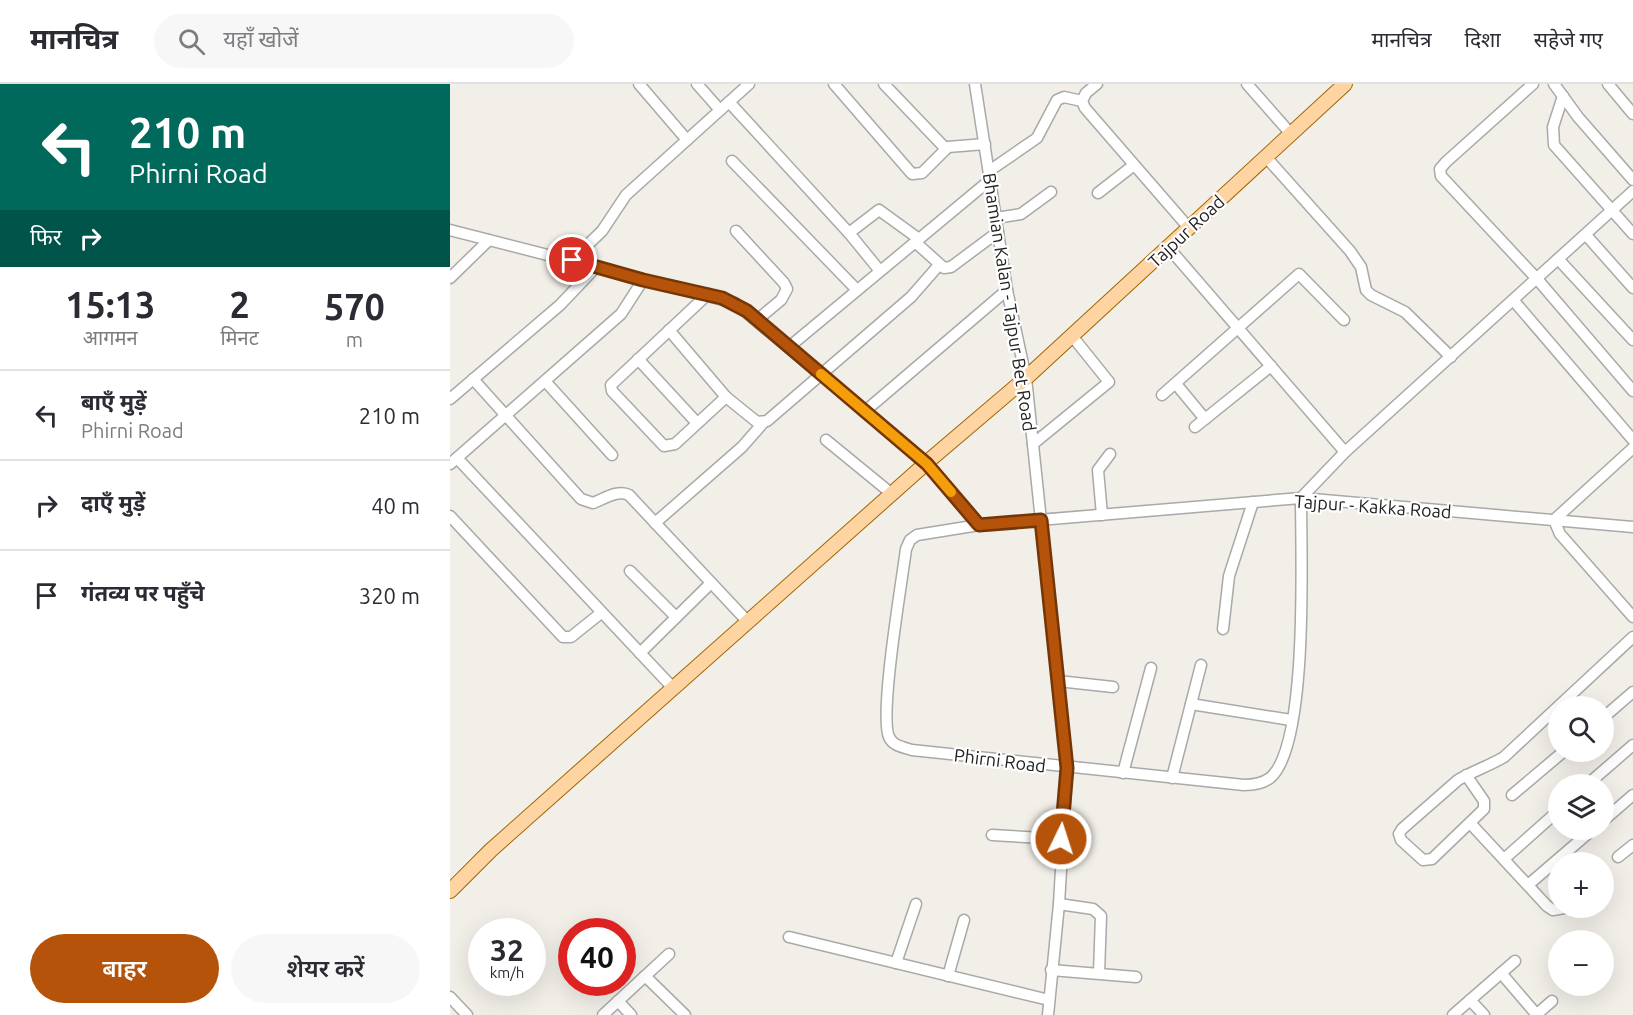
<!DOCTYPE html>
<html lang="hi">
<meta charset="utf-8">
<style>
body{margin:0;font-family:Ubuntu,"Noto Sans Devanagari",sans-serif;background:#f7f7f7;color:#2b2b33;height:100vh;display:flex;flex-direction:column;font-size:22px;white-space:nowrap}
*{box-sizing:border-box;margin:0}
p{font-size:20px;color:#7c7c81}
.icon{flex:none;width:33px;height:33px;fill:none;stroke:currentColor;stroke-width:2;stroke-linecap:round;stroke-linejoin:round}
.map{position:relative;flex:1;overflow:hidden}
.sheet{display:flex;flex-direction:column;background:#fff;width:450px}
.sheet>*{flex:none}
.banner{background:#00695c;color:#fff;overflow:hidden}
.buttons{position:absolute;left:1098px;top:612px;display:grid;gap:12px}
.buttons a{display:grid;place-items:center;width:66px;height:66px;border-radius:50%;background:#fff;box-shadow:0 6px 24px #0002;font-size:30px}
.speed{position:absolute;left:18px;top:834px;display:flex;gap:12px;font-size:30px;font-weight:700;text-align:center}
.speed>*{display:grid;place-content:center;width:78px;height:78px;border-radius:50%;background:#fff;box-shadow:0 6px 24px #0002;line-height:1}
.speed small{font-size:15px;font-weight:400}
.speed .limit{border:9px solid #d22;background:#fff;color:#111}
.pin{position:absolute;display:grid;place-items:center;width:51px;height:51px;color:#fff;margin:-26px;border:3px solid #fff;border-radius:50%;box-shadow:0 2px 6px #0007}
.me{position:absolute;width:66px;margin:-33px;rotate:4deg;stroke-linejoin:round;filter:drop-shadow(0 0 4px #0008)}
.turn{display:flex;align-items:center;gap:21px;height:126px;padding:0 30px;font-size:27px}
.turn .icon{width:78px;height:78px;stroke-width:2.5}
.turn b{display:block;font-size:42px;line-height:51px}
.then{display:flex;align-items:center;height:57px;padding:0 30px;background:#0003;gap:12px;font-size:22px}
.eta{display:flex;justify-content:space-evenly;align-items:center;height:102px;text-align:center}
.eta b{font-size:36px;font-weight:600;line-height:42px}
.action{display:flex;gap:12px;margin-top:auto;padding:12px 30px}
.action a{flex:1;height:69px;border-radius:36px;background:#b45309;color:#fff;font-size:24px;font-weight:600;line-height:69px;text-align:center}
.action a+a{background:#f7f7f7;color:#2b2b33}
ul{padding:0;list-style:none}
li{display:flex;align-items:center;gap:18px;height:90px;padding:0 30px;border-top:2px solid #e1e1e2}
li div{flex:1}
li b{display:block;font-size:22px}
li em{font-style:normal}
header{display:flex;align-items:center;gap:36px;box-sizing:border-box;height:84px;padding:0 30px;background:#fff;border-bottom:2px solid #e1e1e2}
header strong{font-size:28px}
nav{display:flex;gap:33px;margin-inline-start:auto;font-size:21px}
.search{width:420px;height:54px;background:#f7f7f7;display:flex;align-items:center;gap:15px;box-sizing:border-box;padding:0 21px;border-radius:33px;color:#7c7c81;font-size:22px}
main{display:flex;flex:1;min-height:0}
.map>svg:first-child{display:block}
</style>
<header>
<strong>मानचित्र</strong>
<div class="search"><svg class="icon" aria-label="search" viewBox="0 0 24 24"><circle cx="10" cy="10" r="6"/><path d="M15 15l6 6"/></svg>यहाँ खोजें</div>
<nav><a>मानचित्र</a><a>दिशा</a><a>सहेजे गए</a></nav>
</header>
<main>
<section class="sheet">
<div class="banner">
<div class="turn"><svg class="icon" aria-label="left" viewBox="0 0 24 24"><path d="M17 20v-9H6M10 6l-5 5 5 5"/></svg><div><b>210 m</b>Phirni Road</div></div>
<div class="then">फिर<svg class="icon" aria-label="right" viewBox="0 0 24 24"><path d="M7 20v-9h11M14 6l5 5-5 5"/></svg></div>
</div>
<div class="eta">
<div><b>15:13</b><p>आगमन</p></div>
<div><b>2</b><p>मिनट</p></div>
<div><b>570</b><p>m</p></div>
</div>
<ul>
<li><svg class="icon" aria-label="left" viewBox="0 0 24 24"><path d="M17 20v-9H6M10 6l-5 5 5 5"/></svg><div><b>बाएँ मुड़ें</b><p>Phirni Road</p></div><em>210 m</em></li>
<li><svg class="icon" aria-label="right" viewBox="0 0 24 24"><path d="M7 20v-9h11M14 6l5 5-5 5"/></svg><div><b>दाएँ मुड़ें</b></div><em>40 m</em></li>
<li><svg class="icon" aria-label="arrive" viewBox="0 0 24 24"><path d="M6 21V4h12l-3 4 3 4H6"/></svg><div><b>गंतव्य पर पहुँचे</b></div><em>320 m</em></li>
</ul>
<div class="action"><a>बाहर</a><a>शेयर करें</a></div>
</section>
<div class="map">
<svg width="1183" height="931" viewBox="0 0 1183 931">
<rect width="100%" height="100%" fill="#f2eee8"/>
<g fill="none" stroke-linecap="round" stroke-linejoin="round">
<g stroke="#a9a9a9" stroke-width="13">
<g id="minor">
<path d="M189,0l48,56"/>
<path d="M247,0l23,26"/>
<path d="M384,0l78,90 10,-1 26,-26 37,-3"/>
<path d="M434,0l62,65"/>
<path d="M525,0l32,206 19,88 41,390 -8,136 -11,111"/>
<path d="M647,0l-11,9 -4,8 3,7 104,120"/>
<path d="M797,0l44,50"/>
<path d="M1083,0l-87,78 -6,7 1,7 97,104 95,111"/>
<path d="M1104,0l24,33 55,63"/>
<path d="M1158,0l25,30"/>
<path d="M1113,12l-10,31 1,18 79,89"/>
<path d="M279,18l120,131 31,38"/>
<path d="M816,73l84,94 11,16 5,23 5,5 34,17 46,45"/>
<path d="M282,77l125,129"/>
<path d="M539,87l48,-33 20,-38 7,-3 18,4"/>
<path d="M1183,107l-288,261 -44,46c0,53 8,248 -31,280 -8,6 -17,7 -26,7l-332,-35c-9,-3 -19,-4 -23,-13 -10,-23 13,-156 17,-188l4,-9 7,-5 62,-10 322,-27 332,29"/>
<path d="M648,109l36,-28"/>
<path d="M546,134l25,-4 30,-22"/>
<path d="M0,146l285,73 192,160 52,62"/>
<path d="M286,147l48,52 3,6 -6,11 -24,20"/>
<path d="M399,149l30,-23 40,29"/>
<path d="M1136,151l47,53"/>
<path d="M465,158l29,26 7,-1 47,-35"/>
<path d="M718,163l177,205"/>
<path d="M122,176l30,-29 24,-36 123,-111"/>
<path d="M1109,176l74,80"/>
<path d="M0,194l39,-38"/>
<path d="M258,210l-97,91 1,6 52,55 11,-2 51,-47 31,25 10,-1 144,-124 28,-32"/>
<path d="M1064,217l119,139"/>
<path d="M219,246l57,67"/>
<path d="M339,263l201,-167"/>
<path d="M188,275l59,64"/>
<path d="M23,295l108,120 12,4c11,-4 25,-14 36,-8l119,127"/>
<path d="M95,297l67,74"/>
<path d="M726,300l29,35"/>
<path d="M712,311l137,-121 45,46"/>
<path d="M0,315l110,-94 36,-38"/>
<path d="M414,328l143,-122"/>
<path d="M745,343l76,-61"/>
<path d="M376,356l66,54"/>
<path d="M583,360l76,-62 -37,-46"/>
<path d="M1183,364l-79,72 6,14 73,83"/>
<path d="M7,374l216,230"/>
<path d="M0,380l171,-150 22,-34"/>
<path d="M652,431l-4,-45 12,-16"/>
<path d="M0,432l113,121h8l30,-24"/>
<path d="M205,439l87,-76 21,-24"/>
<path d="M180,487l46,46"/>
<path d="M773,545l6,-53 24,-74"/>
<path d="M190,569l71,-70"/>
<path d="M608,597l55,6"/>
<path d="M741,620l100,16"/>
<path d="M1154,633l29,-25"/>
<path d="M673,689l28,-105"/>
<path d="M1016,691l18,26v8l-52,50 -9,1 -22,-20 -2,-6 3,-5 56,-49c15,-9 31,-14 46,-23l129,-120"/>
<path d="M722,694l29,-113"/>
<path d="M1138,700l45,-39"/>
<path d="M1062,711l51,-43"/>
<path d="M1154,736l29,-25"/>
<path d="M1021,740l76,82 6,4 11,-2"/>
<path d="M542,751l69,4"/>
<path d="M1168,773l15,-12"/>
<path d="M1054,775l54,-48"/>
<path d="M1078,801l64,-55"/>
<path d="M609,820l34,5 8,7 -2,57"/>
<path d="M339,853l260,63"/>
<path d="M446,879l20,-59"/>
<path d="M601,886l85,7"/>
<path d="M1051,889l36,42"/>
<path d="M195,892l40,39"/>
<path d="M498,892l16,-56"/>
<path d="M0,913l17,18"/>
<path d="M1020,916l14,15"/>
<path d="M168,917l13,14"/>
<path d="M153,931l66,-61"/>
<path d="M1003,931l62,-54"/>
<path d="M1086,931l16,-14"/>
</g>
</g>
<g stroke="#9f6600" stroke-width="16">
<path id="major" d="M0,807l41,-41 441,-392 94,-80 319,-294"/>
</g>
<use href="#minor" stroke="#fff" stroke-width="10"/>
<use href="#major" stroke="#fdd4a2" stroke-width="14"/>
</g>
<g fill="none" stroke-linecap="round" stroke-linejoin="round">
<g stroke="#753606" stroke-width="15">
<path id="route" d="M122,176l71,20 79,18 25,13 180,153 52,61 62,-5 26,248 -6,71"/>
</g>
<use href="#route" stroke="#b45309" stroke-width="10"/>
<path stroke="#f59e0b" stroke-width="10" d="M371,290l106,90 24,28"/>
</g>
<g text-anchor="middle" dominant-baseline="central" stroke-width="4.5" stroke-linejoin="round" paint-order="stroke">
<g font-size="18" fill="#222" stroke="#fff">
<text transform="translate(736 147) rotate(-43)">Tajpur Road</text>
<text transform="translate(560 218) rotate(81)">Bhamian Kalan - Tajpur Bet Road</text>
<text transform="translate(923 422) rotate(4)">Tajpur - Kakka Road</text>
<text transform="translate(550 676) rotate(7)">Phirni Road</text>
</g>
</g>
</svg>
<div class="buttons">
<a><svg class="icon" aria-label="search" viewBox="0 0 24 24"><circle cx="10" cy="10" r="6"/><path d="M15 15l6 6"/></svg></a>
<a><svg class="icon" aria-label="layers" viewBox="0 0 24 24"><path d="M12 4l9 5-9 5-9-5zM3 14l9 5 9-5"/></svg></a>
<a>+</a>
<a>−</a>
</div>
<div class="speed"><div>32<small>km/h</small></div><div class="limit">40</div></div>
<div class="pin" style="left:122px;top:176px;background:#d93025"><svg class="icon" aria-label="arrive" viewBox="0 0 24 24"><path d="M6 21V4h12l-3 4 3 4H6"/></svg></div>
<svg class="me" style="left:611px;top:755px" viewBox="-20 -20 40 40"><circle r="17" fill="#b45309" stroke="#fff" stroke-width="3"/><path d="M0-11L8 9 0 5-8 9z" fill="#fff"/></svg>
</div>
</main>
